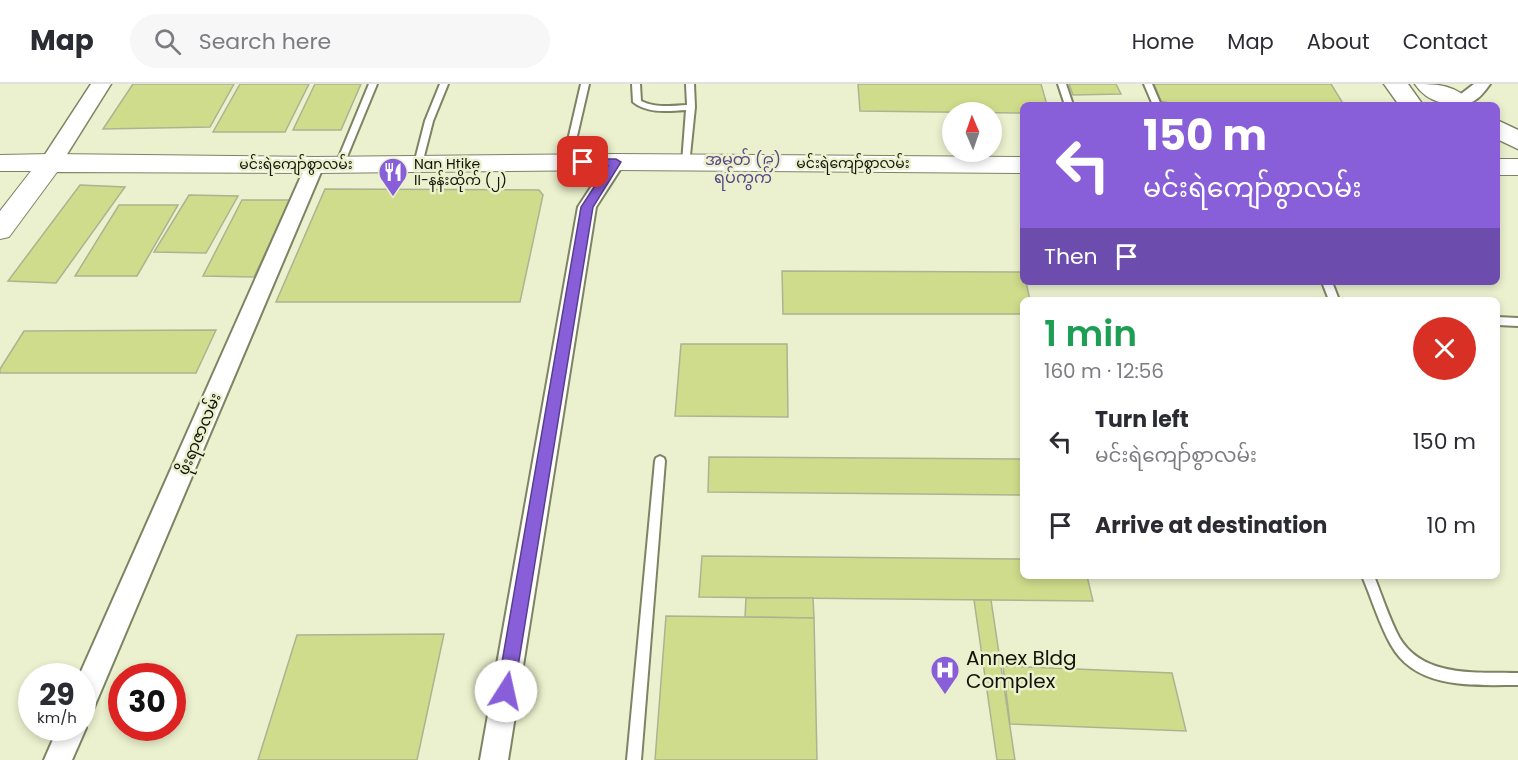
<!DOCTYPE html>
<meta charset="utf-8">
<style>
body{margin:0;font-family:Poppins,"Noto Sans Myanmar",sans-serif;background:#f7f7f7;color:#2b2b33;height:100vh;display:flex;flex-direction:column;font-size:22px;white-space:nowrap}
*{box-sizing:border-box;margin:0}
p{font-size:20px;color:#7c7c81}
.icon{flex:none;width:33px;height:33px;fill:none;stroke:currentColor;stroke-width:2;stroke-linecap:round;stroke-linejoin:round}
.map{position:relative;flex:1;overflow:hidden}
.details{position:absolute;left:1020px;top:213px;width:480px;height:282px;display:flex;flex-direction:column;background:#fff;border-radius:9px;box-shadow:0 3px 9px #0003}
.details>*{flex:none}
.banner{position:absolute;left:1020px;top:18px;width:480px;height:183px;border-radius:9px;box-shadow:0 3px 9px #0003;background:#885fd9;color:#fff;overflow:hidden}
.needle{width:39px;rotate:358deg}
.tools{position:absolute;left:942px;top:18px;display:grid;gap:12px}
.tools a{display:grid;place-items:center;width:60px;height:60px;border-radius:50%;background:#fff;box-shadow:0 3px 9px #0003;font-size:30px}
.speed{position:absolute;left:18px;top:579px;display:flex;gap:12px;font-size:30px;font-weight:700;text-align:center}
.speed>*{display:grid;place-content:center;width:78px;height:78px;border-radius:50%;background:#fff;box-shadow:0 3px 9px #0003;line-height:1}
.speed small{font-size:15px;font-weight:400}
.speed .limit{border:9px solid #d22;background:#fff;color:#111}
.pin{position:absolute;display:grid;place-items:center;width:51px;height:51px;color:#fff;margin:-26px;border-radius:12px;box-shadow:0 3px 9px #0006}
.me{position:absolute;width:66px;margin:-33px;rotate:10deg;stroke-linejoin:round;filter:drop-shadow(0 0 4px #0008)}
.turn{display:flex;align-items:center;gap:21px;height:126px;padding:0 24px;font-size:27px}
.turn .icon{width:78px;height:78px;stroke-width:2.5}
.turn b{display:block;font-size:42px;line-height:51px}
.then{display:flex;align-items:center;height:57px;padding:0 24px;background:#0003;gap:12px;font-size:22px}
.round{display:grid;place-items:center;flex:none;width:63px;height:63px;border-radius:32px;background:#f7f7f7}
.summary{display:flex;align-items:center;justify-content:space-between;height:102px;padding:0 24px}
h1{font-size:36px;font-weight:600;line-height:45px;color:#1e9e55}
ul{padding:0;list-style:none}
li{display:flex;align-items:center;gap:18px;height:84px;padding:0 24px}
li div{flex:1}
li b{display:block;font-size:22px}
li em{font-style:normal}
header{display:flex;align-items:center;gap:36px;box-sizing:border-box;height:84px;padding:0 30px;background:#fff;border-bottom:2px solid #e1e1e2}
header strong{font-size:28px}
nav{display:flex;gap:33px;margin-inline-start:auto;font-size:21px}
.search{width:420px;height:54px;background:#f7f7f7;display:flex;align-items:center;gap:15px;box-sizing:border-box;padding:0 21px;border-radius:33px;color:#7c7c81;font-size:22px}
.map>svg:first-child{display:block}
</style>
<header>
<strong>Map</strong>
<div class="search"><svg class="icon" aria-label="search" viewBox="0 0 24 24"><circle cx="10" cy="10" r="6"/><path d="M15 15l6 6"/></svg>Search here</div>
<nav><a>Home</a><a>Map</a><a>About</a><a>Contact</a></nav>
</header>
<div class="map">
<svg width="1518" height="676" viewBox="0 0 1518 676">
<rect width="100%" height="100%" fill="#ebf1ce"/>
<g fill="#cfdc8b" stroke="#adb391" stroke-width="1.5">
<path d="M133,0h101l-24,43 -107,2z"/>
<path d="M240,0h69l-24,48h-72z"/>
<path d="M315,0h46l-20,46h-48z"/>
<path d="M858,0h183l6,21h-24v8l-163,-2z"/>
<path d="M1069,0h47l5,10 -48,1z"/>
<path d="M1154,0h177l13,21h-167l-16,-4z"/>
<path d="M80,101l45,2 -69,96 -48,-2z"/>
<path d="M325,105l214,1 4,5 -23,107h-244z"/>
<path d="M189,111l49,1 -32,57 -52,-1z"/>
<path d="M242,116h48l-36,77 -51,-1z"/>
<path d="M119,121h59l-41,71h-62z"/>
<path d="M782,187l241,1v10h3l4,18h-7v14h-240z"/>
<path d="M216,246l-20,43h-196v-4l24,-38z"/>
<path d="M681,260h106l1,73 -113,-1z"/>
<path d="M709,373l314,2v36l-315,-3z"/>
<path d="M702,472l321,3v17h64l6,25 -394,-4z"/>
<path d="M746,514h67l1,20 -69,-1z"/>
<path d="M974,516h17l24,160h-18z"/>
<path d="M666,532l148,2 3,142h-162z"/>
<path d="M444,550l-27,126h-159l39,-125z"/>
<path d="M1003,582l169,7 14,58 -176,-7z"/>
</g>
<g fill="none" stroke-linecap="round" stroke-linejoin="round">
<g stroke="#7d8363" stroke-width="4">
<g id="service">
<path d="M369,0h8l-33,80 -1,2h-6l-1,-2z"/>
<path d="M440,0h8l-15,37 -11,43 -1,2h-6l-1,-2 11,-43z"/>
<path d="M581,0h8l-18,78 -4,3 -4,-3z"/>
<path d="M632,0h8l1,17c14,7 30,5 46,4l-1,-21h8l1,23 -6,58h-6l-1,-2 4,-53c-18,1 -38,4 -53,-8z"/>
<path d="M1058,0h8l7,21h-8z"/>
<path d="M1144,0h8l9,21h-8z"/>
<path d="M1322,198h10l7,18h-10z"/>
<path d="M1497,233l21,1v8l-21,-1z"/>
<path d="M660,372l4,2 1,3 -24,299h-14l28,-299 1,-3z"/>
<path d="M1362,492h12c8,20 15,42 25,61 24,41 77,35 119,36v12c-44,0 -102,5 -127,-40 -12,-21 -19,-46 -29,-69z"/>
</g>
</g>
<g stroke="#7d8363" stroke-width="4">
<g id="minor">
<path d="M1474,0h16c-12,17 -18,21 -39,21l2,-5z"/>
<path d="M616,72l6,2 3,4 -29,45 -88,553h-28l98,-553 32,-49z"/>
<path d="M315,75l6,2 3,4 -232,547 -10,4v-40h-3l227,-511 3,-4z"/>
<path d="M82,635l4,9 -14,32h-28l14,-32h24z"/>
</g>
</g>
<g stroke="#7d8363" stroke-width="3">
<path id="tertiary" d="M91,0h20l-52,83 -8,2 -8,-2 -3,-5z"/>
</g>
<g stroke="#7d8363" stroke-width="2">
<g id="secondary">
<path d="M51,70l264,3 301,-3 407,3v16l-407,-3 -301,3 -258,-1 -48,65 -9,2v-28l31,-40h-31v-16z"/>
<rect x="1497" y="75" width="21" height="16"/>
</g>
</g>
<g stroke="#7d8363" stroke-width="3">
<g id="trunk">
<path d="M1384,0h24l15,21h-24z"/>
<path d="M1415,0c22,0 44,1 57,21 -22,0 -43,0 -57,-21z"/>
<path d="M1497,36l21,10v19l-21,-10z"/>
</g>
</g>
<use href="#service" fill="#fff" fill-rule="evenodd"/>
<use href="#minor" fill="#fff" fill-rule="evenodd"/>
<use href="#tertiary" fill="#fff" fill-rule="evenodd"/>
<use href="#secondary" fill="#fff" fill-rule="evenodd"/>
<use href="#trunk" fill="#fff" fill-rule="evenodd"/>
</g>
<path fill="#885fd9" stroke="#583e8d" stroke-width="1.5" d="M583,75h33l5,3 -28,45 -79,484 -2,6 -6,2 -6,-2 -3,-6 84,-484 27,-41 -29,-1v-5z"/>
<defs>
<g id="restaurant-pin" transform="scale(1.5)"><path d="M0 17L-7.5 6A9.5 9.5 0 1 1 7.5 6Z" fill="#885fd9" stroke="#ebf1ce"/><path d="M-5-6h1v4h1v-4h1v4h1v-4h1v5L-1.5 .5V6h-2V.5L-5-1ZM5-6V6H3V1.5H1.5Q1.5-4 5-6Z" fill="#fff"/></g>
<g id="hospital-pin" transform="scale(1.5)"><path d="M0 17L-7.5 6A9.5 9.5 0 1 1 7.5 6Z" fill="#885fd9" stroke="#ebf1ce"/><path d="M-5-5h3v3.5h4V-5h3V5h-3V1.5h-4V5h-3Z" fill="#fff"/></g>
</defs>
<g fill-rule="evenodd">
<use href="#restaurant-pin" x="393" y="88"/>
<use href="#hospital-pin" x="945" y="586"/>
</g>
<g text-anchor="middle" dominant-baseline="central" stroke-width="5" stroke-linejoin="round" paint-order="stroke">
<g font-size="14" fill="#121408" stroke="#ebf1ce">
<text x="853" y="79">မင်းရဲကျော်စွာလမ်း</text>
<text x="296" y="80">မင်းရဲကျော်စွာလမ်း</text>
</g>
<g font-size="14" fill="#121408" stroke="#ebf1ce" text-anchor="start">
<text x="414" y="80">Nan Htike<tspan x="414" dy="16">II-နန်းထိုက် (၂)</tspan></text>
</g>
<g font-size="16" fill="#5b4886" stroke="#ebf1ce">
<text x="743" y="75">အမှတ် (၉)<tspan x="743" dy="18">ရပ်ကွက်</tspan></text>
</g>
<g font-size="16" fill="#121408" stroke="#ebf1ce">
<text transform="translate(199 350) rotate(-67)">ဖိုးရာဇာလမ်း</text>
</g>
<g font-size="20" fill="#121408" stroke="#ebf1ce" text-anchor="start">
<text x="966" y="574">Annex Bldg<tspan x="966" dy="23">Complex</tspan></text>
</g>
</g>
</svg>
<div class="tools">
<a><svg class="needle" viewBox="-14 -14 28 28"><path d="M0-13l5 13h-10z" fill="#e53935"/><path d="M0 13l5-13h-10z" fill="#7c7c81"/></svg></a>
</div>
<div class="speed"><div>29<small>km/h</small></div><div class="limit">30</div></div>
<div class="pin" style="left:583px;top:78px;background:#d93025"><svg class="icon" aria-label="arrive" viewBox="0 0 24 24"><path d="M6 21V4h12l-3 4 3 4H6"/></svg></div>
<svg class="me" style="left:506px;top:607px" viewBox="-20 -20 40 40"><circle r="19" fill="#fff"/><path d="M0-13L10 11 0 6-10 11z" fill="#885fd9"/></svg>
<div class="banner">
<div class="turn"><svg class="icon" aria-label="left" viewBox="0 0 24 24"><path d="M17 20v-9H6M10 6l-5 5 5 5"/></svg><div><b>150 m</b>မင်းရဲကျော်စွာလမ်း</div></div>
<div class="then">Then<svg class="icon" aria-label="arrive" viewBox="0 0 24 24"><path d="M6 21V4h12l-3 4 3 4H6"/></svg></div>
</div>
<section class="details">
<div class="summary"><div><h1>1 min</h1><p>160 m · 12:56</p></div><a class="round" style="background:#d93025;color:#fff"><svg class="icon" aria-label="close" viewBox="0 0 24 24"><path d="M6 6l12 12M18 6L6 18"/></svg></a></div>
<ul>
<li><svg class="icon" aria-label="left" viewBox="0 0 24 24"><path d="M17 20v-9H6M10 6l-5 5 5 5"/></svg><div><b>Turn left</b><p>မင်းရဲကျော်စွာလမ်း</p></div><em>150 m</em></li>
<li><svg class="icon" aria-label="arrive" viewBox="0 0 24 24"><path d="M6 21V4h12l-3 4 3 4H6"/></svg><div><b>Arrive at destination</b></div><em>10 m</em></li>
</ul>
</section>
</div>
